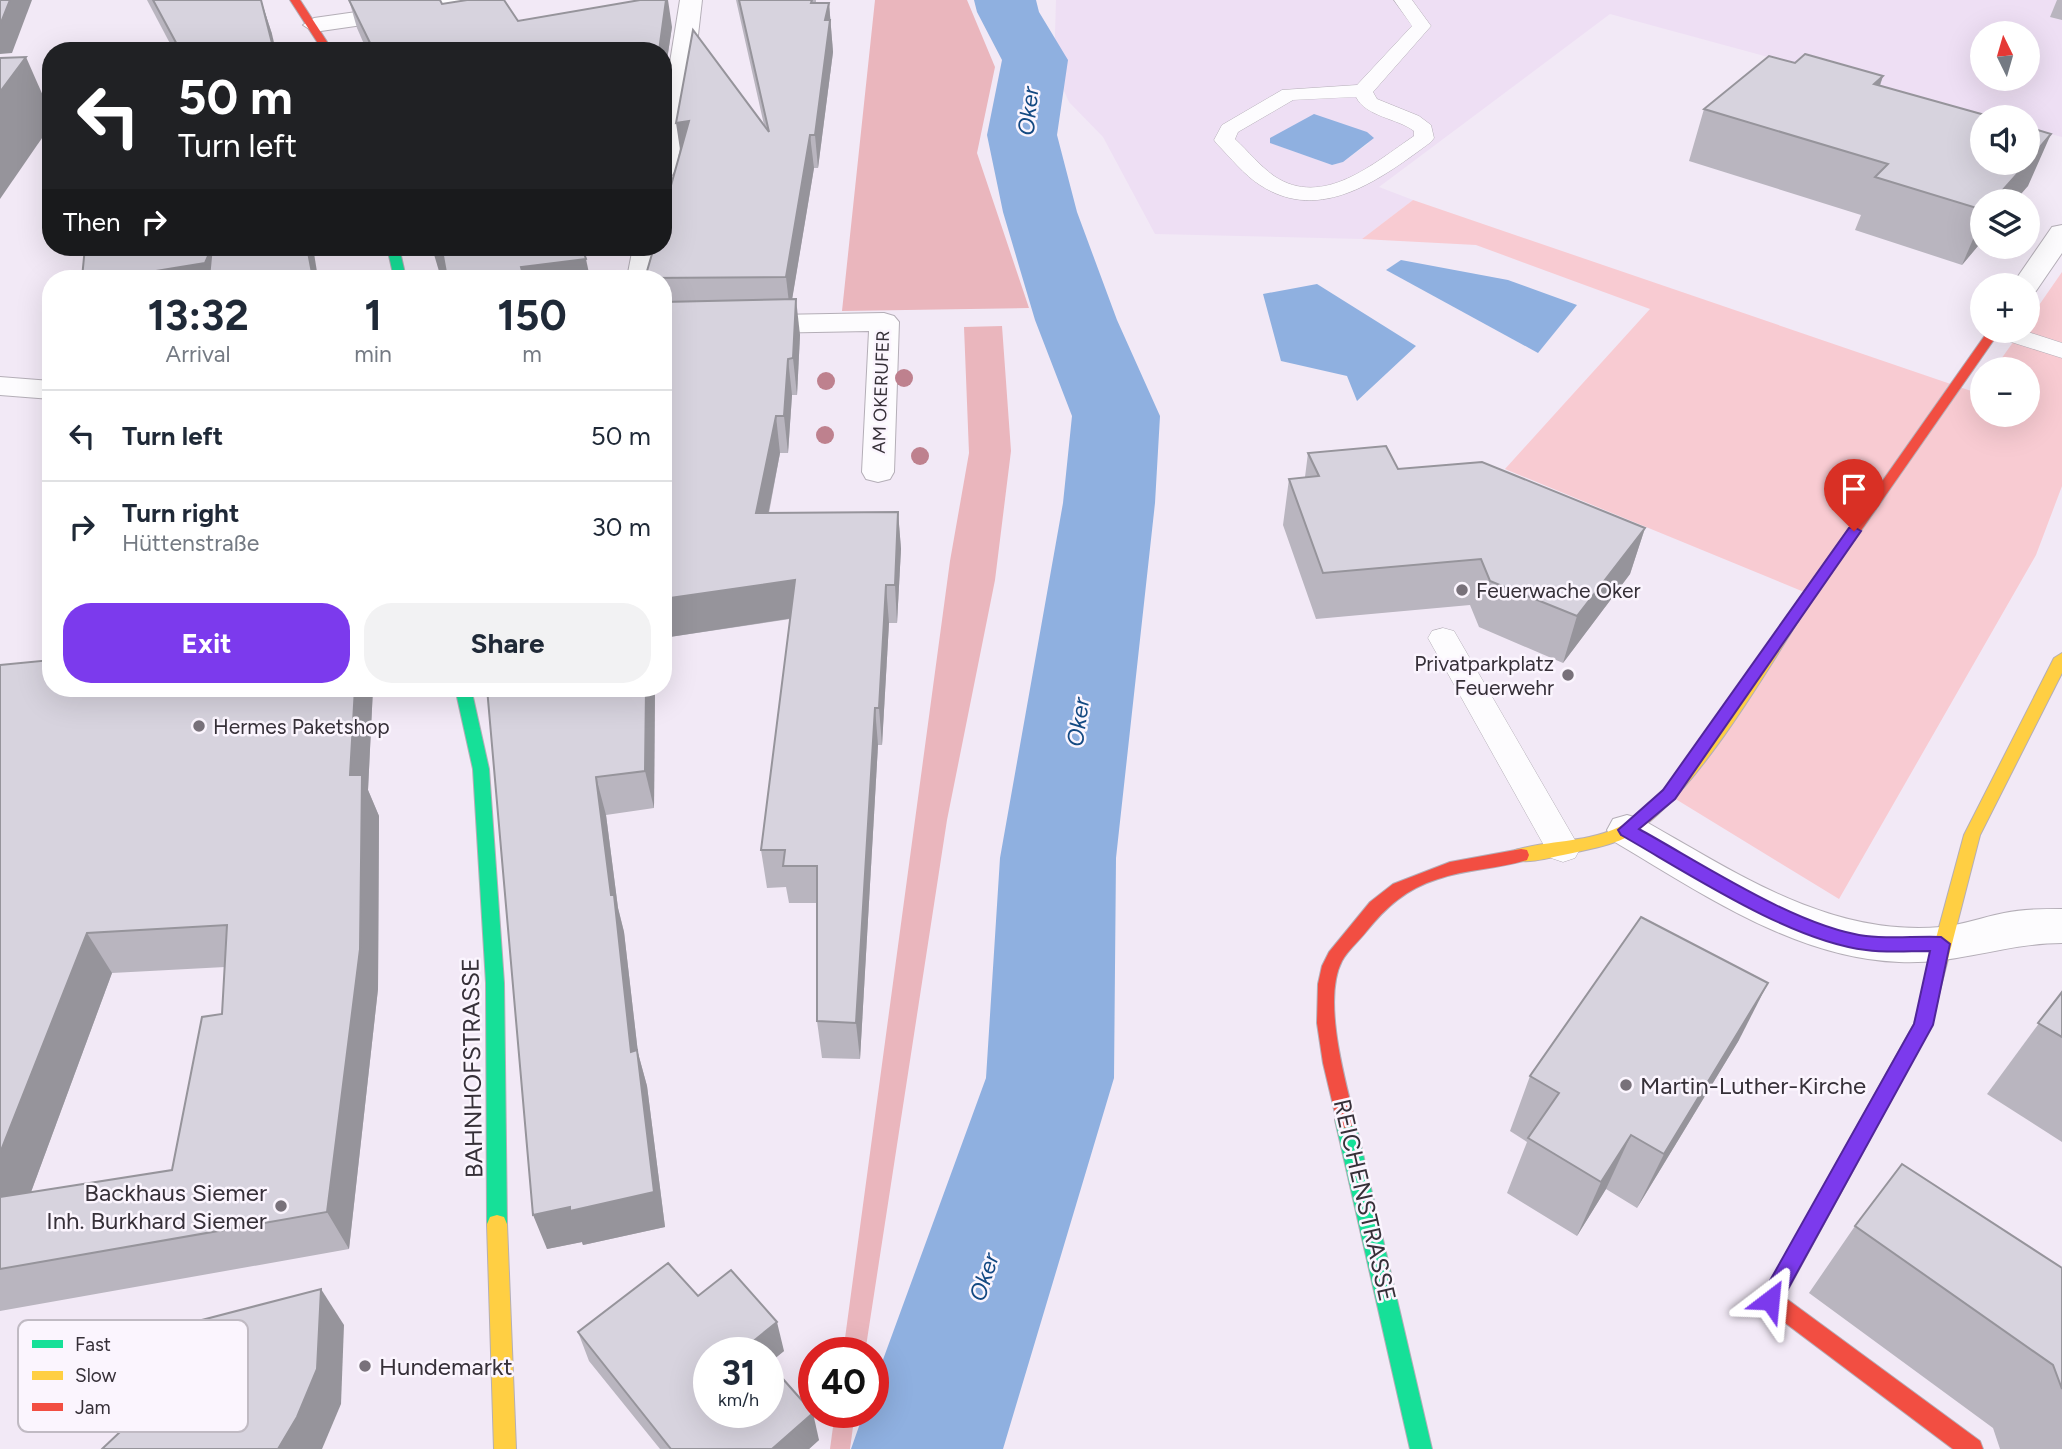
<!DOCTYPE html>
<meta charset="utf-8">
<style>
body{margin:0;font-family:Figtree,sans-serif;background:#f2f2f3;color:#1f2937;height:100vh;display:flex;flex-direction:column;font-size:26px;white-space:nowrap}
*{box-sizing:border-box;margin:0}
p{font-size:23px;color:#747a83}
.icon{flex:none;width:38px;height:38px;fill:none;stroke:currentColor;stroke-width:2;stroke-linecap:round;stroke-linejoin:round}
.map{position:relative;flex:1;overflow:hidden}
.panel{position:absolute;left:42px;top:270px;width:630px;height:427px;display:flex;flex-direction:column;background:#fff;border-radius:28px;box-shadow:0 7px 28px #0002}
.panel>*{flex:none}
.guide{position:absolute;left:42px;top:42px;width:630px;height:214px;border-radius:28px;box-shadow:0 7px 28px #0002;background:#202124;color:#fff;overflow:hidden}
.needle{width:46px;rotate:355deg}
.fabs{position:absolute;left:1970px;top:21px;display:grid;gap:14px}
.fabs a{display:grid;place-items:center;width:70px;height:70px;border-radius:50%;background:#fff;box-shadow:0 7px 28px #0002;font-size:35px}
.speed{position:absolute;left:693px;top:1337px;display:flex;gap:14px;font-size:35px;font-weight:700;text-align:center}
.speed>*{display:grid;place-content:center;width:91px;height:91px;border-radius:50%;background:#fff;box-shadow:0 7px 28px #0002;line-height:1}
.speed small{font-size:18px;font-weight:400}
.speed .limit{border:10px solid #d22;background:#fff;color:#111}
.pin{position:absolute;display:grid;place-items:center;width:60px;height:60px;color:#fff;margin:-72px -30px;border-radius:50% 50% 50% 0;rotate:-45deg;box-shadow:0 0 7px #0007}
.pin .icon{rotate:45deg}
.me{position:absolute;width:77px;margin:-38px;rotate:29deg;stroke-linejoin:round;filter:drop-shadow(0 0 5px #0008)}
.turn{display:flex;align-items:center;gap:24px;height:147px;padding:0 21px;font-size:32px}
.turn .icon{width:91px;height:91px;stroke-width:2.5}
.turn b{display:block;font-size:49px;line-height:60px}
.then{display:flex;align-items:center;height:66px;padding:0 21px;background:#0003;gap:14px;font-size:26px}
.eta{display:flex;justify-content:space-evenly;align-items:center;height:119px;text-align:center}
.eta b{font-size:42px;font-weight:700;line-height:49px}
.action{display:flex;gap:14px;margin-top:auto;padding:14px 21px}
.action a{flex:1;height:80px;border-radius:28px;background:#7c3aed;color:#fff;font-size:28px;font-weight:700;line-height:80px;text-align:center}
.action a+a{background:#f2f2f3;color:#1f2937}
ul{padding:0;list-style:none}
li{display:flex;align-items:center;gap:21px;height:91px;padding:0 21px;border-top:2px solid #e0e1e3}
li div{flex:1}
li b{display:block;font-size:26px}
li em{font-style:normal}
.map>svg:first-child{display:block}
</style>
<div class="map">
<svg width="2062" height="1449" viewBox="0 0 2062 1449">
<rect width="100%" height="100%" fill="#f2e9f6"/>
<path fill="#eedff4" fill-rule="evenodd" d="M1056,0h1006v137l-34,-9v-11h-39l-379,-103 -231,173 34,13 -51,39 -207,-5 -52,-97 -34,-35 -15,-33zM1983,33h45v46h-45zM1271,143h98l-26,19 -11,3z"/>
<path fill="#f8cbd2" d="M1413,200l564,193 6,-7v29h45v-46h-34l27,-38h7v-10l34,-49v214l-26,69 -197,344 -170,-104 140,-201 -304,-125 145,-160 -174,-64 -114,-6z"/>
<g fill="#eab6bd">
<path d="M875,0h92l28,67 -18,86 52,155 -187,3z"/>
<path d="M1002,326l9,125 -16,129 -48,240 -82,533h-22l107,-792 19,-108 -5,-126z"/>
<path d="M835,1412h20l-5,37h-20z"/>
</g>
<g fill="#8fb0e0">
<path d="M1314,114l53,18 7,6 -31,24 -11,3 -62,-22v-5z"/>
<path d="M1401,260l107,20 69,25 -39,48 -152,-83z"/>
<path d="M1317,284l99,62 -59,55 -10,-25 -66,-15 -18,-67z"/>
</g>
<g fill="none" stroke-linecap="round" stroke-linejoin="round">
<path fill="#8fb0e0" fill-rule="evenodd" d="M974,0h62l3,12 29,48 -11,75 20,77 40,108 43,96 -5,87 -39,355 -2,220 -111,371h-152l13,-37h9v-25l113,-309 14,-220 63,-355 9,-87 -37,-96 -32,-108 -16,-77 15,-75 -25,-48z"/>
<g stroke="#b4aeb7" stroke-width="1">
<g id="lane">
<path d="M1394,0h18l19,26 -58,66 4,7 42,17 12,9 3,13 -3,4c-49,36 -110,83 -171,43 -16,-10 -29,-27 -43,-41l-3,-4 8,-15 60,-35 75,-5 55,-59zM1356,97c10,20 41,21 58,34v5c-40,27 -91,73 -140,40 -14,-10 -26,-25 -39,-37l3,-7 55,-32z"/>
<path d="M1989,331h36l37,12v15l-70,-22z"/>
<path d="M1443,628l11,3 121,209 5,9 -5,9 -12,4 -12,-4 -123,-220 4,-7z"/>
</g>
</g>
<g stroke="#b4aeb7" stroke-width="2">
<g id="street">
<path d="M441,0h57l-11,7 -173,25 -11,-7 11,-7z"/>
<path d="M680,0h22l-9,79 -17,90 -4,6 -9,2v-71z"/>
<path d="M2062,225v28l-26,38 -8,2v-8h-16l40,-58z"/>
<path d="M633,247h28l-6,31h-28z"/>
<path d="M884,313l10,3 5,6 -5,150 -4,7 -12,3 -12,-3 -4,-7 7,-141 -206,4v-18z"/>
<path d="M0,377l51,4v18l-51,-4z"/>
<path d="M1627,815l14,4c94,53 188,118 300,108 22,-2 42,-10 63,-14 19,-4 38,-4 58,-4v34c-56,0 -107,22 -163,19 -105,-4 -199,-70 -286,-121l-6,-11 6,-11z"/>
</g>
</g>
<g stroke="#b4aeb7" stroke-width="2">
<g id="fast">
<path d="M387,247h12l7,31h-12z"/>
<path d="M455,688h16l18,81 15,214 3,241 -3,7 -7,2 -7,-2 -3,-7 -1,-241 -13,-214z"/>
<path d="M1345,1112l7,2 3,6 77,329h-22l-75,-329 3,-6z"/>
</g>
</g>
<g stroke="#b4aeb7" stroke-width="2">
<g id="slow">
<path d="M1793,613l7,5c-38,61 -107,178 -166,215 -18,12 -45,16 -66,21 -16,3 -38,10 -53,6l-2,-5 2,-5c34,-10 72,-7 104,-23 56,-29 131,-158 169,-212z"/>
<path d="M2062,653v20l-82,162 -40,155 -3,5 -6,2 -6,-2 -3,-5 42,-155 90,-177z"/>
<path d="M497,1215l7,2 3,7 9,225h-22l-7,-225 3,-7z"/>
</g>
</g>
<g stroke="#b4aeb7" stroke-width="2">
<g id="jam">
<path d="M290,0h10l33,51h-10z"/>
<path d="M1988,331h12l-202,290h-10l-2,-3 2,-3z"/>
<path d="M1521,849l6,1 2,5 -2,5c-29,9 -60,9 -89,19 -32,10 -52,28 -72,53 -8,10 -18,18 -24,29 -20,38 3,119 13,159l-3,6 -7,2 -7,-2 -15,-63 -6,-40 1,-39 4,-18 7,-14 41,-50 23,-18 57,-22z"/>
<path d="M1931,983l6,2 3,5 -8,35 -148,272 196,144 3,8h-30l-189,-142 -4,-7 154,-276 11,-39z"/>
</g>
</g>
<use href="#lane" fill="#fdfcfe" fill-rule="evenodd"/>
<use href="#street" fill="#fdfcfe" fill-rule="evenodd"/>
<use href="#fast" fill="#16e098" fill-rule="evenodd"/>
<use href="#slow" fill="#ffcf43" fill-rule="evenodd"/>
<use href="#jam" fill="#f24e42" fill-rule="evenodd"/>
</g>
<g fill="#be818e">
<circle cx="904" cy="378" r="9"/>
<circle cx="826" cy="381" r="9"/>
<circle cx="825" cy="435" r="9"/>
<circle cx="920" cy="456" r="9"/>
</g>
<g fill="#b9b5bf" fill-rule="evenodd">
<path d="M147,0h114l11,34 -98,17z"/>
<path d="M349,0l93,4 76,17 154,6 -9,59v-35h-296l-10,-23z"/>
<path d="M736,0h80v3h13l4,49 -15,116h-4l-22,131 8,36 -3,60h-5l-4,58h-8l-11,60 129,-1 3,37 -4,74h-8l-7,122h-4l-18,314 -38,-1 -5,-37v-118h-28l-3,-16 -19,1 -6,-38 29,-231 -127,19v-360l101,-153z"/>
<path d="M2057,0h5v20l-12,-3z"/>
<path d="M1795,63l88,13 -3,10 148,100 -45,15v39l-21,25 -107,-35 6,-15 -172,-54 15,-52z"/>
<path d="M1308,453l337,75 -15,46 -67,89 -84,-36 -9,-22 -154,14 -33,-94 6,-46 16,-2z"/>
<path d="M0,665l51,23h322l-5,102 11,26 -1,173 -29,260 -349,62zM225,967l-3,47 -50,156 -141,22 81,-219z"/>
<path d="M487,688h168l-1,120 -48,7 12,93 6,24 14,121 9,33 18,141 -82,18 -1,-3 -35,7z"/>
<path d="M2062,992v150l-75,-48z"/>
<path d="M1739,1040l-102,168 -31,-19 -29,47 -70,-43 20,-51 -17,-11 20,-55z"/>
<path d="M1855,1226l207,42v181h-62l-7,-21 -184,-135z"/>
<path d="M698,1296l86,55 -15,12 50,77 -10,9h-149l-71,-88 -11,-29z"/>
</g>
<g fill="#96949b">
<path d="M10,0h22l-20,53 -12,1v-29z"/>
<path d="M261,0l11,34 4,17h-2z"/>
<path d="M666,0h2l4,27 -9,59v-35h-4z"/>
<path d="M829,3l4,49 -15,116 -3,-33 10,-115z"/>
<path d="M26,57l25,57v11l-51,74v-107z"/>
<path d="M1883,76l-18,50 9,-42z"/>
<path d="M689,121l-8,35 -5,-33z"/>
<path d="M2051,134l-23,52 -13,15h-22l34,-38h1v-2z"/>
<path d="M810,135l4,33 -24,144 -4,-35z"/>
<path d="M1983,216v24l-21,25z"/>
<path d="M212,247l13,31h-112z"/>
<path d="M307,247h6l5,31h-5z"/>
<path d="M442,250l8,28h-9l-8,-27z"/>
<path d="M586,259l4,19h-66l-3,-11z"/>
<path d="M796,299l4,36 -3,60 -4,-37z"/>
<path d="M788,359l4,36 -4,58 -4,-37z"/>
<path d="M776,416l4,37 -19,98 -5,-38z"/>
<path d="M898,512l3,37 -4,74 -2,-38z"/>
<path d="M1645,528l-15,46 -67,89 14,-47z"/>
<path d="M795,580l5,37 -137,21v-39z"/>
<path d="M886,585l3,38 -7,122 -3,-37z"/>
<path d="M355,688h18l-5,102 11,26 -1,173 -29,260 -22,-37z"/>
<path d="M646,688h9l-1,120 -9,-37z"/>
<path d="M875,708l3,37 -18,314 -4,-36z"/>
<path d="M596,777l10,38 12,93 6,24 14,121 9,33 18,141 -82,18 -1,-3 -35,7 -14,-34 37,-8 61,-155z"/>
<path d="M87,933l25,40 -98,265 -14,-17v-68z"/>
<path d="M1768,983l-29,57 -102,168 27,-54z"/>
<path d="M1631,1135l-25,54 -29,47 24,-54z"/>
<path d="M321,1289l23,36 -3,79 -19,45h-44z"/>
<path d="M777,1322l7,29 -16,13v-11h-14l-3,-10z"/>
<path d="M813,1413l6,27 -10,9h-37z"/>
</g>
<g fill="#d7d3de" stroke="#96949b" stroke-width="2">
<path d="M0,0h10l-10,25z"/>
<path d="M153,0h108l13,51h-101l7,-1z"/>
<path d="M349,0h91l2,4 25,-4h37l14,21 122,-21h26l-7,51h-285z"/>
<path d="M739,0h73l-1,3h18l-4,17h5l-15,115h-5l-24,142 -141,1 9,-31h9v-33l26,-93 -13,2 17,-93 76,102z"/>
<path d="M1805,54l78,22 -9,8 118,33h-9v46h44l-34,38h-10v9l-108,-33 13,-13 -184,-55 65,-53 26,7z"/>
<path d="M26,57l-26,35v-34z"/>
<path d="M2028,127l23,7 -23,27z"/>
<path d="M85,247h127l-7,16 -92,15h-31z"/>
<path d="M212,247h95l6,31h-104z"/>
<path d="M432,247h150l4,12 -65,8 3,11h-77l-5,-28 -9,1z"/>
<path d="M796,299l-3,59 -5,1 -4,57h-8l-20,97 142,-1 -3,73h-9l-7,123h-4l-19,315 -39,-2v-155h-34l2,-16h-24l34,-270 -132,19v-297z"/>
<path d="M1386,446l12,23 84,-7 163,66 -68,88 -87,-35 -9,-22 -158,14 -34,-94 30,-3 -11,-23z"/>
<path d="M51,660v28h304l-5,87h12l-2,174 -33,263 -327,57v-72l172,-27 30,-153 20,-3 5,-89 -140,8 -87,220v-488z"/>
<path d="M487,688h159l-1,83 -49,6 15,118h3l17,157 6,-2 17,142 -84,19v-4l-37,8z"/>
<path d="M1641,917l127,66 -104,171 -33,-19 -30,47 -73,-44 31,-45 -29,-17z"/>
<path d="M2062,992v45l-24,-14z"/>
<path d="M1902,1164l160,104v121l-9,-24 -198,-139z"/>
<path d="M668,1263l30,33 33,-26 46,52 -26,21 9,10h-51v59h59v-50l45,51 -41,36h-101l-93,-117z"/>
<path d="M321,1289l-4,80 -20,48 -19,32h-176l18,-17 18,-63 26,-6 3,-34z"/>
</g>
<path fill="#7c3aed" stroke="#51269a" stroke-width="2" d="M1854,527l7,4 -186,268 -36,30c62,34 158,98 227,107 24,3 50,0 75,1l9,7 -17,81 -155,282 -8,3 -7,-3 -3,-7 3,-7 151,-269 16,-73c-21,0 -43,2 -64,-1 -76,-9 -178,-77 -245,-115l-3,-5 45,-40 186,-262z"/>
<g fill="#78717a" stroke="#fbf5fe" stroke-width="2.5">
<circle cx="1462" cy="590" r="7"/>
<circle cx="1568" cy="675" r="7"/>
<circle cx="199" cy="726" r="7"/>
<circle cx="1626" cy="1085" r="7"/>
<circle cx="281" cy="1206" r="7"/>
<circle cx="365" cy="1366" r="7"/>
</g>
<g text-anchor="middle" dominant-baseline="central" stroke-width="5" stroke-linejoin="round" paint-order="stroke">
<g font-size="18" fill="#363038" stroke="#fbf5fe">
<text transform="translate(881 392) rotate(-88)">AM OKERUFER</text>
</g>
<g font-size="21" fill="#363038" stroke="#fbf5fe" text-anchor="start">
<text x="1476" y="590">Feuerwache Oker</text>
<text x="1554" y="663" text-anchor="end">Privatparkplatz<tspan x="1554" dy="24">Feuerwehr</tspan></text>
<text x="213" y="726">Hermes Paketshop</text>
</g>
<g font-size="23" font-style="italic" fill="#134982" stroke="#fbf5fe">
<text transform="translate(1028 111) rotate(-84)">Oker</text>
<text transform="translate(1078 722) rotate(-82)">Oker</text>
<text transform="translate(984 1277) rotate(-72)">Oker</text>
</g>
<g font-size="24" fill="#363038" stroke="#fbf5fe">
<text transform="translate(472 1068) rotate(-91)">BAHNHOFSTRASSE</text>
<text transform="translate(1365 1200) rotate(77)">REICHENSTRASSE</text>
</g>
<g font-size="24" fill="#363038" stroke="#fbf5fe" text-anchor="start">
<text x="1640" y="1085">Martin-Luther-Kirche</text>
<text x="267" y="1192" text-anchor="end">Backhaus Siemer<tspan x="267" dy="28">Inh. Burkhard Siemer</tspan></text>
<text x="379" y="1366">Hundemarkt</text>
</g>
</g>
<rect x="18" y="1320" width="230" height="112" rx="10" fill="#fbf5fe" stroke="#c0bac3" stroke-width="2"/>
<rect x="32" y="1340" width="31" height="8" fill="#16e098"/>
<rect x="32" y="1371" width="31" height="9" fill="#ffcf43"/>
<rect x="32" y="1403" width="31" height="8" fill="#f24e42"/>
<g font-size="19" fill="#363038">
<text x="75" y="1351">Fast</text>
<text x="75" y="1382">Slow</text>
<text x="75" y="1414">Jam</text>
</g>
</svg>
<div class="fabs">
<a><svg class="needle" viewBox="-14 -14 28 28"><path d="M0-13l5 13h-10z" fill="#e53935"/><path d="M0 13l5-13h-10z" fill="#747a83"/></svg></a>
<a><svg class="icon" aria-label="sound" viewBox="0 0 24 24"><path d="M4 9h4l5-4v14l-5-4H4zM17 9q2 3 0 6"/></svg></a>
<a><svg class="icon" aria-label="layers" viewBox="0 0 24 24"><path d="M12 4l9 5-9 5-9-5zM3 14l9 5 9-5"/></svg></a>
<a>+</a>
<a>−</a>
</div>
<div class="speed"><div>31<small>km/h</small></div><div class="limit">40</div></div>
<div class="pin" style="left:1854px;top:531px;background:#d93025"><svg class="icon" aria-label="arrive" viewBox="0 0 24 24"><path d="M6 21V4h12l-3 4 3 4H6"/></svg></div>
<svg class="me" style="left:1770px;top:1300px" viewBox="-20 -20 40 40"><path d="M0-17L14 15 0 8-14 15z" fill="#7c3aed" stroke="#fff" stroke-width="4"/></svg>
<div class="guide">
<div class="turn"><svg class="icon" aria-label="left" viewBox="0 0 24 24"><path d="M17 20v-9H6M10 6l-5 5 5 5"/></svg><div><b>50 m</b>Turn left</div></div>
<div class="then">Then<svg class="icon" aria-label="right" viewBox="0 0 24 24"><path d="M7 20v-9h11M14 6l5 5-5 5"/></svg></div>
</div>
<section class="panel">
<div class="eta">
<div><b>13:32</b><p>Arrival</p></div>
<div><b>1</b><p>min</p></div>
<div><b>150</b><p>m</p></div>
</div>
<ul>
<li><svg class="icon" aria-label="left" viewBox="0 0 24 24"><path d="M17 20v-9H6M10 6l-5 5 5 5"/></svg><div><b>Turn left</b></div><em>50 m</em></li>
<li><svg class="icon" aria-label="right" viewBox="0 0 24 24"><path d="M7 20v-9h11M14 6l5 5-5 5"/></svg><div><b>Turn right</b><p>Hüttenstraße</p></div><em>30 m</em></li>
</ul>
<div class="action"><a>Exit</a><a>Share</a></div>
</section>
</div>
